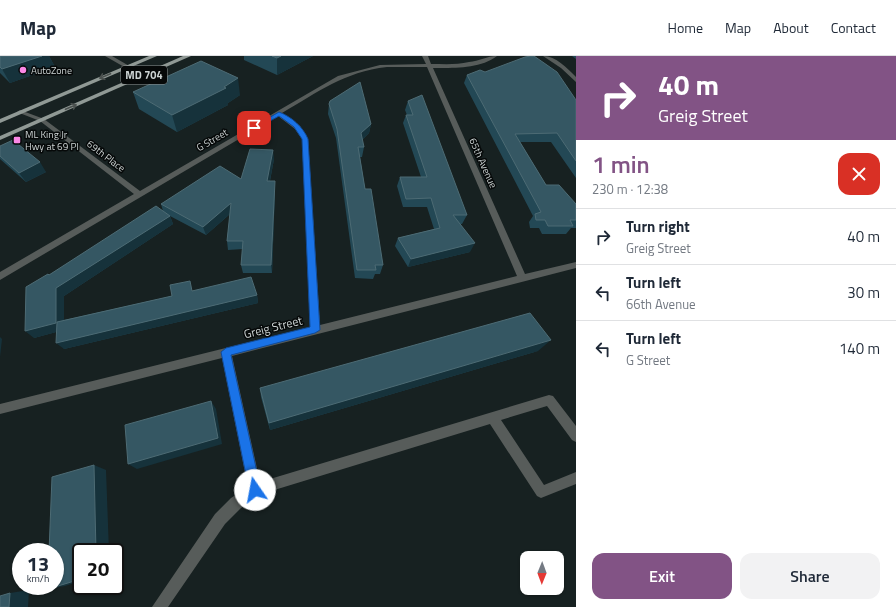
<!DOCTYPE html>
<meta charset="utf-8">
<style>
body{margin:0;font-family:"Titillium Web",sans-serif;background:#f2f2f3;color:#1f2937;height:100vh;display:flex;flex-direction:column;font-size:15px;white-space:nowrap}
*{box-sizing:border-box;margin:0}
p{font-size:13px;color:#747a83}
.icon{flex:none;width:22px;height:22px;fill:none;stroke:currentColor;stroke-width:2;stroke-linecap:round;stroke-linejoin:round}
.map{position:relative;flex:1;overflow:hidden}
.sheet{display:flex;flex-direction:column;background:#fff;width:320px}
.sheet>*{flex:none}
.guide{background:#825385;color:#fff;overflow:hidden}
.needle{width:26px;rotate:181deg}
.buttons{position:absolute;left:520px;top:495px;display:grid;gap:8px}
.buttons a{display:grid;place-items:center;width:44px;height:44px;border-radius:8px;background:#fff;box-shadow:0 1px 3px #0004;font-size:20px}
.speed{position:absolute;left:12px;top:487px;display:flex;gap:8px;font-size:20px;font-weight:700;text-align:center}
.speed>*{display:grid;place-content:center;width:52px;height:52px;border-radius:50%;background:#fff;box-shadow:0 1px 3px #0004;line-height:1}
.speed small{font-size:10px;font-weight:400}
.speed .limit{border:2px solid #111;border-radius:6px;background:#fff;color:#111}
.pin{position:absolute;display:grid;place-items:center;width:34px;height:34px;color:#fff;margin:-17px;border-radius:8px;box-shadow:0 2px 6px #0006}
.me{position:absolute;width:44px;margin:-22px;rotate:348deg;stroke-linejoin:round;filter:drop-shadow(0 0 3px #0008)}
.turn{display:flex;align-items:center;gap:14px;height:84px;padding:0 16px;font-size:18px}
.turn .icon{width:52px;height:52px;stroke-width:2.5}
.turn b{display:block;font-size:28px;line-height:34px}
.round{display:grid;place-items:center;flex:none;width:42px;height:42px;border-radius:12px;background:#f2f2f3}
.summary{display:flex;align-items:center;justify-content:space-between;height:68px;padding:0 16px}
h1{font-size:24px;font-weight:600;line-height:30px;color:#825385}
.button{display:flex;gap:8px;margin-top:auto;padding:8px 16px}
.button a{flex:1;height:46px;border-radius:12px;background:#825385;color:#fff;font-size:16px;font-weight:600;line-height:46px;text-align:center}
.button a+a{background:#f2f2f3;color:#1f2937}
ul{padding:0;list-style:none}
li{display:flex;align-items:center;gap:12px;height:56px;padding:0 16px;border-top:1px solid #e0e1e3}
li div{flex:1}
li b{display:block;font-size:15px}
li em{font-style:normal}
header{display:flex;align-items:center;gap:24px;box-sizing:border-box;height:56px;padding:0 20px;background:#fff;border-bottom:1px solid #e0e1e3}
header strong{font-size:19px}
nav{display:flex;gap:22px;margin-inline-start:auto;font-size:14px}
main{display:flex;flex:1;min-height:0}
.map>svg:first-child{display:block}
</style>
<header>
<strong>Map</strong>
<nav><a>Home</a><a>Map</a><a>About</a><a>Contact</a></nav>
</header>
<main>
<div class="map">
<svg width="576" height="551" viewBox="0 0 576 551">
<rect width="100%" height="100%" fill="#172121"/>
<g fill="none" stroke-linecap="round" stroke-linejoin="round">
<g fill="#575c5a" fill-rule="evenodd">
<path d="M105,0h7l19,11 -5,1z"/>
<path d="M422,0h6l3,8c13,0 26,1 38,-2 10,-1 18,-6 28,-6 -17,13 -44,12 -64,12l92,206 51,-12v6l-344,88 28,126 289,-87 4,1 23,30v16l-4,-2 -25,-34 -46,14 43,65 32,-13v12l-35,14 -4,-2 -47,-72 -232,71 -17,13 -16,16 -57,83h-16l63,-93 16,-16 17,-11 -26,-129 -222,56v-10l310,-77 -8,-188 -7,-10 -17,-13 -278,164v-8l134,-78 -94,-73 -23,-9 3,-2 24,9 96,72 198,-115 42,-11 46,-1zM387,11h40l90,209 -197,49 -12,-186 -8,-13 -18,-13c36,-21 62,-41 105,-46z"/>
<path d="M543,0c13,0 24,12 33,21v5l-15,-14z"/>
</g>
<g fill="#909995" fill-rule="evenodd">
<path d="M149,0h8l-157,67v-4z"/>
<path d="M183,0h8l-191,84v-4z"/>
</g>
</g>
<g fill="#234855">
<path d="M0,0h49l6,11 -45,16 -10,-10z"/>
<path d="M244,0h69l-36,19 -33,-15z"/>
<path d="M572,0h4v3z"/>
<path d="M485,16l91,28v78l-25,-36h-31l26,43 30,19v24h-5l-5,6h-24l-3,-6h-9l-1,-6 4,-6 -69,-133 3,-8z"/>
<path d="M133,36l107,3 -12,8v2l-51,27 -38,-23z"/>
<path d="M408,45l59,114 -5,9h-2l10,28 -62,15 -13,-21 3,-8 36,-9 -7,-22h-24l-6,-21 3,-9h21l-18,-54 3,-8h1l-2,-5z"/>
<path d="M329,48l42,20 -2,9 -7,7 2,7 -2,10h-2l5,32 18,76 -3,9h-5l-2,5 -18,-1 -19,-140 -8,-24z"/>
<path d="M0,90l46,26 -20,10 -26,-23z"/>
<path d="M274,103l-4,22 5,9 -3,83h-29l-2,-8 2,-16 -15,1 -1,-9 3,-27 -24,21 -36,-19 3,8 -109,72v24l108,-24 21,-5 64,4 1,8 -194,46 -8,-17 -22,6 15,-63 114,-64 -2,-7 80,-25z"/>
<path d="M538,295l-268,79 -9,-33 -1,-9z"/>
</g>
<g fill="#16323b">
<path d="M42,0h7l6,11 -45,16 -8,-14z"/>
<path d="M281,0h32l-36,19v-17z"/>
<path d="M238,22l2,17 -12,8v2l-51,27 -5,-17 52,-28z"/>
<path d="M371,68l-2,9 -10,10 2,-10z"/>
<path d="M273,94l1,9 -6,31 -1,-9z"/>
<path d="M40,106l6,10 -20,10 -7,-9z"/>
<path d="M275,125v9l-3,83 -1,-8z"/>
<path d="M231,147l1,9 -26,23 -3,-8z"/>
<path d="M170,160l3,8 -109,72v34l-30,8 -9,-7 31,-43z"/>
<path d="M475,187l-5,9 -62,15 3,-8z"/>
<path d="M257,239l1,8 -194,46 -8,-6z"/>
<path d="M0,281l2,2 -2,18z"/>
<path d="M551,284l-13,11 -268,79 -1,-7z"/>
<path d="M211,345l5,8 6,35 -85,25 -9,-5z"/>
<path d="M94,409l12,5 3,82h-13z"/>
<path d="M81,523v2l-16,5 -17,3z"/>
<path d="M29,534l-1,17h-19l1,-14z"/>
</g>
<g fill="#355763" stroke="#4d6b74">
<path d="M0,0h42l-40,13 -2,-2z"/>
<path d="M272,0h9l-4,2z"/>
<path d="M531,0h3l23,16 19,28v61l-19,-28 -42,1 31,51h13l17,19v16h-6l3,6h-25l-3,-6h-9l-1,-6 6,-2 -74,-137 13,-5 5,2 40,-15z"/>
<path d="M201,5l37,17 -14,9 2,1 -54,27 -39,-23z"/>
<path d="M360,26l11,42 -10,9 3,14h-6l7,42h6l12,76h-8l1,5h-19l-20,-141 -8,-25 1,-3z"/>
<path d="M422,39l45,120h-14l22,28 -64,16 -13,-21 42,-10 -9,-30 -25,1 -6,-22h27l-21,-62h7l-5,-14z"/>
<path d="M13,84l27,22 -21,11 -19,-17v-10z"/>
<path d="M250,93l23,1 -6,31h8l-4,84h-30l2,-24h-16l4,-38 -28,24 -42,-23 59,-38 21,13z"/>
<path d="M156,150l14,10 -114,72v35l-31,8 1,-44 22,-13 1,1z"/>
<path d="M251,221l6,18 -201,48 1,-21 115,-26 -2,-11 20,-4 2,10z"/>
<path d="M530,257l21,27 -282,83 -9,-35z"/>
<path d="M211,345l7,37 -90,26 -3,-39z"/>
<path d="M94,409l2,87h-15v27l-33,10v-3h7v-34h-6l3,-75z"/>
<path d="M10,537l-1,14h-9v-11z"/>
</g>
<defs><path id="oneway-shaft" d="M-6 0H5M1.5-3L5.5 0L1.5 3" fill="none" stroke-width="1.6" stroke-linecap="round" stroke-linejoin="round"/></defs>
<g stroke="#4b514f">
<use href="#oneway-shaft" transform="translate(105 20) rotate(157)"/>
<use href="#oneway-shaft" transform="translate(71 51) rotate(-23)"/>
</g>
<path fill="#1a73e8" stroke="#114b97" d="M279,56c13,5 24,15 29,27l12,191 -5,3 -84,22 30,135 -2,4 -4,2 -4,-2 -2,-4 -28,-138 5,-4 84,-21 -8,-188 -8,-12 -15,-11 -23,13 -5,-1z"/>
<g fill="#fb87e5" stroke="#060909" stroke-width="1.5">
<circle cx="23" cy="14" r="4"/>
<rect x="13" y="80" width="8" height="8" rx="2"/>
</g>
<g text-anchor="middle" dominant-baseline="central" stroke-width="3" stroke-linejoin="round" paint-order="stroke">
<g font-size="10" fill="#ccd3d3" stroke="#060909" text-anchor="start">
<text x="31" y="14">AutoZone</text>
<text x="25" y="78">ML King Jr<tspan x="25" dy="12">Hwy at 69 Pl</tspan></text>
</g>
<g font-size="10" fill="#ccd3d3" stroke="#060909">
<text transform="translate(212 84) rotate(-30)">G Street</text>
<text transform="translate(106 100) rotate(37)">69th Place</text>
<text transform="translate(483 107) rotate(66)">65th Avenue</text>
</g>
<rect fill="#060909" stroke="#919696" stroke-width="1" x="121" y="10" width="46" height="18" rx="3"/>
<g font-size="11" font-weight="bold" fill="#ccd3d3">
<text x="144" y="19">MD 704</text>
</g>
<g font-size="12" fill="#ccd3d3" stroke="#060909">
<text transform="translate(273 271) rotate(-14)">Greig Street</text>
</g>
</g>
</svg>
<div class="buttons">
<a><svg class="needle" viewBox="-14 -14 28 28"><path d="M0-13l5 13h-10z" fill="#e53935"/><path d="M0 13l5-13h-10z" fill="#747a83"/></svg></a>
</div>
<div class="speed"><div>13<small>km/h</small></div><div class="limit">20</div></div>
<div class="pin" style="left:254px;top:72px;background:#d93025"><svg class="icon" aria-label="arrive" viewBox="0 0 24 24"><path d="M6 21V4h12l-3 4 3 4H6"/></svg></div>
<svg class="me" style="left:255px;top:434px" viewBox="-20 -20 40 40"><circle r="19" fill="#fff"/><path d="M0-13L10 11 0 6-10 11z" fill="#1a73e8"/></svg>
</div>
<section class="sheet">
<div class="guide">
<div class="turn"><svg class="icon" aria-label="right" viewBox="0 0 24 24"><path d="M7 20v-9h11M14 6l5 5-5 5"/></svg><div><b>40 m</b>Greig Street</div></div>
</div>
<div class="summary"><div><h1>1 min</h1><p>230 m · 12:38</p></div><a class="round" style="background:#d93025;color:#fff"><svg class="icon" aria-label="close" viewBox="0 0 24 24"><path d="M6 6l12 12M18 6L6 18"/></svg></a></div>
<ul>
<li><svg class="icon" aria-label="right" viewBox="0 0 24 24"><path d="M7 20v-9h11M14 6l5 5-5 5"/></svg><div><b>Turn right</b><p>Greig Street</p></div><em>40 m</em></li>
<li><svg class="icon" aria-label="left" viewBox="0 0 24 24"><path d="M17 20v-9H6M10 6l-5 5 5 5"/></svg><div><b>Turn left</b><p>66th Avenue</p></div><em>30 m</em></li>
<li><svg class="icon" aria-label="left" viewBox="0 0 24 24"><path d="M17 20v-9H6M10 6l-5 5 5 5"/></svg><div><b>Turn left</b><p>G Street</p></div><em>140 m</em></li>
</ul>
<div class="button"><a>Exit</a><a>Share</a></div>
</section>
</main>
